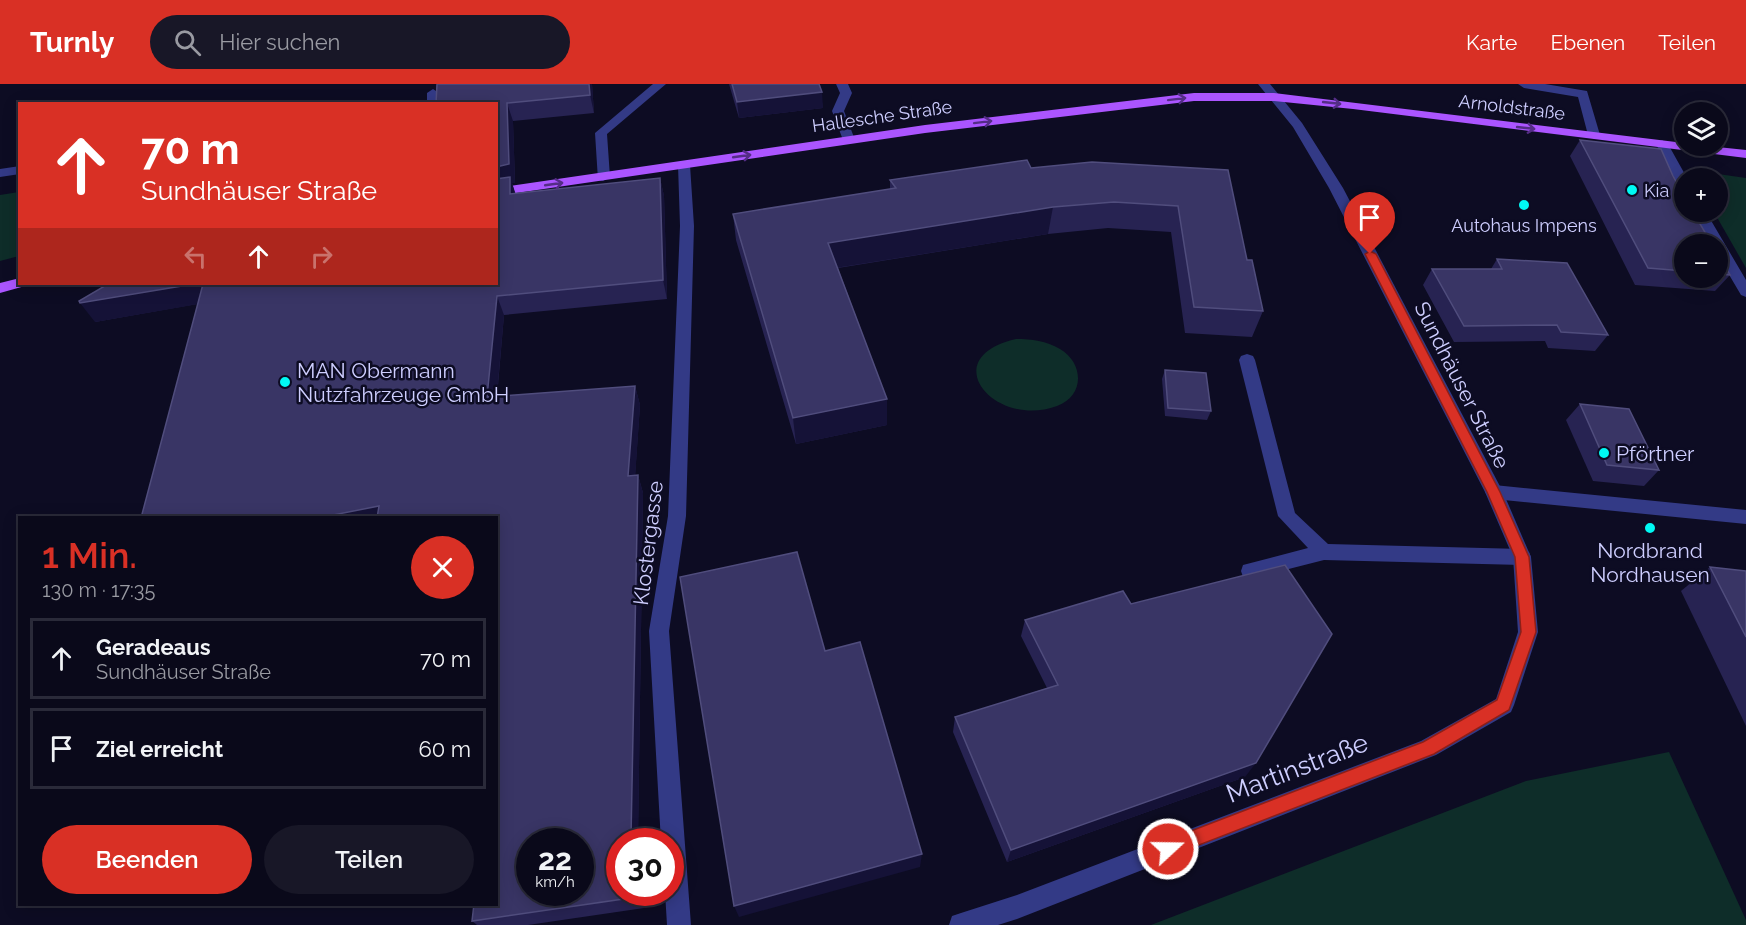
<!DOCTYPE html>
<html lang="de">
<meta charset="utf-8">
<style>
body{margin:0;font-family:Raleway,sans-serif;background:#181727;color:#f1f3f6;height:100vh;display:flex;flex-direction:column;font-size:22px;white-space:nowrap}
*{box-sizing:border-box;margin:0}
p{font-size:20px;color:#999aa2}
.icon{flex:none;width:33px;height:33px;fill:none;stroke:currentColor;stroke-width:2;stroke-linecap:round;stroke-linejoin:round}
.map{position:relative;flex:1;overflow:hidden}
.panel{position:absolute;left:18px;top:432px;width:480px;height:390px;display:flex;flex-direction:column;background:#0a091a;border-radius:0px;box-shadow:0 3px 15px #0003,0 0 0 2px #2a2a39}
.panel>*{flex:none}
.banner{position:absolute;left:18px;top:18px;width:480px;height:183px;border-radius:0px;box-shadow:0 3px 15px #0003,0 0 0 2px #2a2a39;background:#d93025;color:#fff;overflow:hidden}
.controls{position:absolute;left:1674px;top:18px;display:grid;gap:12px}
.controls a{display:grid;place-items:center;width:54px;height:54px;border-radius:50%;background:#0a091a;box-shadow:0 3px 15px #0003,0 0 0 2px #2a2a39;font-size:30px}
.speed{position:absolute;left:516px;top:744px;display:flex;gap:12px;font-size:30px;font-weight:700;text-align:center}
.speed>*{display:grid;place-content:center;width:78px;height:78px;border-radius:50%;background:#0a091a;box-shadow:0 3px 15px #0003,0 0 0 2px #2a2a39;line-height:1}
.speed small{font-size:15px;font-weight:400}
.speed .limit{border:9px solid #d22;background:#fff;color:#111}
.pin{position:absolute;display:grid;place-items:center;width:51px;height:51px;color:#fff;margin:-62px -26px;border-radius:50% 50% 50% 0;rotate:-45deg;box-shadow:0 0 6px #0007}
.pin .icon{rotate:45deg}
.me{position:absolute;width:66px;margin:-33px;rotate:69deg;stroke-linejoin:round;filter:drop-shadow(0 0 4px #0008)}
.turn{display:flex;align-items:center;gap:21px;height:126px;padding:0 24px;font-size:27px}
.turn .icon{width:78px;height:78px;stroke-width:2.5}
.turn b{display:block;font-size:42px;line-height:51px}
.lanes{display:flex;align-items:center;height:57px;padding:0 24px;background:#0003;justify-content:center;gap:30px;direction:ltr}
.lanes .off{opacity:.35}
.round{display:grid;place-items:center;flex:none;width:63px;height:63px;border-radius:32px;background:#181727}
.summary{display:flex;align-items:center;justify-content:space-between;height:102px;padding:0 24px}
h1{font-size:36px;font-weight:600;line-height:45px;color:#d93025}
.action{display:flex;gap:12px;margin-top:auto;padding:12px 24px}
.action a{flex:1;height:69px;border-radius:36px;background:#d93025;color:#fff;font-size:24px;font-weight:600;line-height:69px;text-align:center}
.action a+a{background:#181727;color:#f1f3f6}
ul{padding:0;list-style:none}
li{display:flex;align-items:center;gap:18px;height:81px;margin:0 12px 9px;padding:0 12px;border:3px solid #2a2a39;border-radius:0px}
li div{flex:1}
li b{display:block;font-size:22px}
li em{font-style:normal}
header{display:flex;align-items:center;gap:36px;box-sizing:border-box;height:84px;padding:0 30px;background:#d93025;color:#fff}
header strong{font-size:28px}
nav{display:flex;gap:33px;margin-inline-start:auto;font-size:21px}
.search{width:420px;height:54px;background:#181727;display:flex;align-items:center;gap:15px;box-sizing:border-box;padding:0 21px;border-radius:33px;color:#999aa2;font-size:22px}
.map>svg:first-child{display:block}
</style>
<header>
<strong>Turnly</strong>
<div class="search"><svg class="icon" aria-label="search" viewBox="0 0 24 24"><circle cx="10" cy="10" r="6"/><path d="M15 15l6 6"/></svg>Hier suchen</div>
<nav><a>Karte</a><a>Ebenen</a><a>Teilen</a></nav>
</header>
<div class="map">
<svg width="1746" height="841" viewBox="0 0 1746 841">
<rect width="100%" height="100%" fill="#0d0c23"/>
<g fill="#0e2d29">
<path d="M1690,86l56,8v90l-32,-56h4v-34h-23z"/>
<path d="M19,108v64l-19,5v-66z"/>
<path d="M1016,255c16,0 30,2 44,10 24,14 25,47 -3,57 -62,23 -123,-48 -41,-67z"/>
<path d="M1669,668l77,168v5h-595l375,-144z"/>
</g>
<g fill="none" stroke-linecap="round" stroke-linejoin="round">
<g fill="#333a86" fill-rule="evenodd">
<path d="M653,0h13l-59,50 3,43 -7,4 -5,-1 -3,-47z"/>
<path d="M836,0h12l4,9 -8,18 11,29 -2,3h-8l-2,-3 -11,-29 8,-18z"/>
<path d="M1518,0h27l42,7 13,44 -6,4 -6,-4 -10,-38 -54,-9z"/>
<path d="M433,5l6,4v11h-12v-11z"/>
<path d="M1662,56l6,4 19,34h-3v12l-7,-4 -21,-42z"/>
<path d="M20,82v8l-20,3v-8z"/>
<path d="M1693,128h13l40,68v17l-5,-2 -23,-39v-12h-7z"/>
<path d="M1247,270l6,2 2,4 40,153 33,31 194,5 7,3 2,5 -2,5 -7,3 -198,-5 -74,19 -7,-2 -2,-6 2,-6 65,-17 -30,-32 -39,-156 2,-4z"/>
<path d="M1494,401l252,25v14l-252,-25 -6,-2 -3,-5 3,-5z"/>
</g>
<g fill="#333a86" fill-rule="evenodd">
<path d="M1258,0h12l32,39 41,65 160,304 28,65 7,75 -24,73 -3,7 -75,43 -419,164 -19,6h-49l3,-9 9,-3 56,-18 404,-154 75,-42 22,-67 -5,-75 -28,-65 -156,-304 -36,-61z"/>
<path d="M684,77l6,4 4,61 -8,290 -17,115 22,294h-24l-2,-33h5v-50h-9l-12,-211 19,-115 12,-290 -2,-61z"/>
</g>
<g fill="#ab55ff" fill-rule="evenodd">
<path d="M1194,9h80l410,50v3h24l38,4v8l-393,-49 -79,-8h-80l-269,32 -429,63v-8l429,-63z"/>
<path d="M20,194v6h7l-2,2 -25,7v-10z"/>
</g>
</g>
<g fill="#272352">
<path d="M437,0h155l2,29 -81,8 2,62h-3l3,11 145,-16 4,18 3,103 -163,16 -7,82 138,-11 5,19 -5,71 3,-1 5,18 -5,344 3,5h-21v50h25l-1,16 -116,17h-51l-5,-4 24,-17v-386l-299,-214 -102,18 13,-38h388z"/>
<path d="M729,0h90l4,24 -84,10z"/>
<path d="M1580,56l104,104v34h34v-24l12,21 -15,16 -80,-6 -65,-129z"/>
<path d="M1031,84l197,2 19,90 16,51 -11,26 -67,-4 -14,-101 -63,-4 -60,6 -210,34 49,131v26l-91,19 -60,-204 -3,-26 157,-25v-9z"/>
<path d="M1497,175l111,76 -13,16 -47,-3 -3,-7 -91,1 -31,-57 9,-16h59z"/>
<path d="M1165,286l46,41 -4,9 -42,-4 -3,-37z"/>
<path d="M1580,320l79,66 -15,16 -51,-5 -27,-61z"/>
<path d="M1710,483l36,4v155l-65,-135z"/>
<path d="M1131,520l114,173 -238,85 -54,-130 2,-15 92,-29 -26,-52 4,-16z"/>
</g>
<g fill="#151237">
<path d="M589,0h3l2,29 -4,-18z"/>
<path d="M822,8l1,16 -84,10 -2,-16z"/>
<path d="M507,19l6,18 2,62h-3l4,12 1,18 -21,-27v-19z"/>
<path d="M660,94l4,18 3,103 -4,-19z"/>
<path d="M1053,123l-5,27 -219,35 -1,-26z"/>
<path d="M194,200h10l12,17 -121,21 -15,-19z"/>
<path d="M497,212l7,19 -9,101 -8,-19z"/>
<path d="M635,302l5,19 -6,89 -6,-18z"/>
<path d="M887,315v26l-91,19 -3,-26z"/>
<path d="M638,391l5,18 -5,344 3,5h-7l-3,-5z"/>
<path d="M379,422l8,12h-69z"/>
<path d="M1256,679l-11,14 -238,85 4,-12z"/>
<path d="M922,770l-2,13 -181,50 -5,-11z"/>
<path d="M637,808h8l-1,16 -7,-11z"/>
</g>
<g fill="#393565" stroke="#504d7d" stroke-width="1.5" fill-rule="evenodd">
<path d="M437,0h152l1,11 -83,8 2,61 -13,3v-63h-60z"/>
<path d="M732,0h87l3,8 -85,10z"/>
<path d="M1580,56l81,9 12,27 11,20v16h9l19,32h-28v27l-36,-3z"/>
<path d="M1027,76l4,8 61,-6 136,8 19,90h5l11,51 -69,-4 -16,-101 -64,-4 -61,5 -225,36 59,156 -94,19 -60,-204 163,-26 -6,-8z"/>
<path d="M510,93v17l150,-16 3,102 -166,16 -10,101 148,-11 -7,90 10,-1 -7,362 7,-1v6h-18v50h17v5l-165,24 2,-17h22v-386h-119l2,-12 -61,12h-177l62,-234h293v-105zM530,758h50v50h-50z"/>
<path d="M1718,170l12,21 -12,-1z"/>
<path d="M1497,175l70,4 41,72 -47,-3 -4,-7 -93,1 -32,-57h70z"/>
<path d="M108,200h86l-114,19 -1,-2z"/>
<path d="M1165,286l41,3 5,38 -43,-3z"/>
<path d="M1580,320l49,5 30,61 -52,-5z"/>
<path d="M797,468l28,99 35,-9 62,212 -188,52 -54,-329z"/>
<path d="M1285,481l47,69 -76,129 -245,87 -56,-133 103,-32 -33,-65 98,-29 8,13z"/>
<path d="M1710,483l36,4v66z"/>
</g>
<defs><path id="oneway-shaft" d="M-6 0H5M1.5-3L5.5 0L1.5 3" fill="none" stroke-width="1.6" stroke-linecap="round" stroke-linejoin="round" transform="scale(1.5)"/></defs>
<g stroke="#542d86">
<use href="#oneway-shaft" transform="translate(1177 15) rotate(-7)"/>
<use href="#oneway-shaft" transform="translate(1332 19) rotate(6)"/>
<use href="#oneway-shaft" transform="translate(983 38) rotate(-7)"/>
<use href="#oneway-shaft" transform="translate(1526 44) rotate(6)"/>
<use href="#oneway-shaft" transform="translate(742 72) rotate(-8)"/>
<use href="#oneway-shaft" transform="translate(554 100) rotate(-8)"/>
</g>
<path fill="#d93025" stroke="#8d1f18" stroke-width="1.5" d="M1370,167l6,3 124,238 29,65 7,75 -27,78 -75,44 -266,103 -6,-2 -2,-6 2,-7 261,-100 74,-42 24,-68 -6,-75 -28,-65 -122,-238z"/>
<g fill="#00f9f4" stroke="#0d0c23" stroke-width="2">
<circle cx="1632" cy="106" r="6"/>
<circle cx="1524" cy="121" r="6"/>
<circle cx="285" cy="298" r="6"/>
<circle cx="1604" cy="369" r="6"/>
<circle cx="1650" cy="444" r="6"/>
</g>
<g text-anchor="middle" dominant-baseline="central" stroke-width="5" stroke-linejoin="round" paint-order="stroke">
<g font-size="18" fill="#ceceff" stroke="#0d0c23">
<text transform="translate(1512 23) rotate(7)">Arnoldstraße</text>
<text transform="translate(882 32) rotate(-8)">Hallesche Straße</text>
</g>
<g font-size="18" fill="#ceceff" stroke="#0d0c23" text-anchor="start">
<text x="1644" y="106">Kia</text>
<text x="1524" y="141" text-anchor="middle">Autohaus Impens</text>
</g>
<g font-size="21" fill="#ceceff" stroke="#0d0c23" text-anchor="start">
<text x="297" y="286">MAN Obermann<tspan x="297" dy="24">Nutzfahrzeuge GmbH</tspan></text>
<text x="1616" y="369">Pförtner</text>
<text x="1650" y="466" text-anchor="middle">Nordbrand<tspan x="1650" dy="24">Nordhausen</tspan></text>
</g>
<g font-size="21" fill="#ceceff" stroke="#0d0c23">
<text transform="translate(1462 301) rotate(63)">Sundhäuser Straße</text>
<text transform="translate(648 459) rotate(-83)">Klostergasse</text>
</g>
<g font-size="26" fill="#ceceff" stroke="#0d0c23">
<text transform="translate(1297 684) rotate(-21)">Martinstraße</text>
</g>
</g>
</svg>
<div class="controls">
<a><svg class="icon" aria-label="layers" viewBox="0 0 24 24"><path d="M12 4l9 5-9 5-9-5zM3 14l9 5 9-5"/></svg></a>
<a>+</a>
<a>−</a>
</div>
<div class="speed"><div>22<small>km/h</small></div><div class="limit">30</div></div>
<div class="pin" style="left:1370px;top:170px;background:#d93025"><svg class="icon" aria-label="arrive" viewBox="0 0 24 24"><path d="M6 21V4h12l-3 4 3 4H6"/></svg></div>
<svg class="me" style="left:1168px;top:765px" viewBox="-20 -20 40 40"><circle r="17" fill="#d93025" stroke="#fff" stroke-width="3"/><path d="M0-11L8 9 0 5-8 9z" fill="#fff"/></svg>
<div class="banner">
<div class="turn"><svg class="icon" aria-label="ahead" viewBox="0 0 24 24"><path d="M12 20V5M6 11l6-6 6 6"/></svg><div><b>70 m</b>Sundhäuser Straße</div></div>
<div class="lanes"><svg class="icon off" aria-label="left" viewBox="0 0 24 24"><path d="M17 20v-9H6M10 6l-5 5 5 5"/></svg><svg class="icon" aria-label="ahead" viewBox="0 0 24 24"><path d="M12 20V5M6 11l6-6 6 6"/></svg><svg class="icon off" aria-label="right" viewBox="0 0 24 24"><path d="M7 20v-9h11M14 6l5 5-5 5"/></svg></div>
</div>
<section class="panel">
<div class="summary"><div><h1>1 Min.</h1><p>130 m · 17:35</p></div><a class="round" style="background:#d93025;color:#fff"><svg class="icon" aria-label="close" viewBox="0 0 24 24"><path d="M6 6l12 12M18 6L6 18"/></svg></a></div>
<ul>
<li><svg class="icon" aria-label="ahead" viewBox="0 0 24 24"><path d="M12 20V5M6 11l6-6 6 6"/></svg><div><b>Geradeaus</b><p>Sundhäuser Straße</p></div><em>70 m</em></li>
<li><svg class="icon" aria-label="arrive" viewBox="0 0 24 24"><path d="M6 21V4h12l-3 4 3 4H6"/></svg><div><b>Ziel erreicht</b></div><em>60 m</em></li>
</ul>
<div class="action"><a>Beenden</a><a>Teilen</a></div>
</section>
</div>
